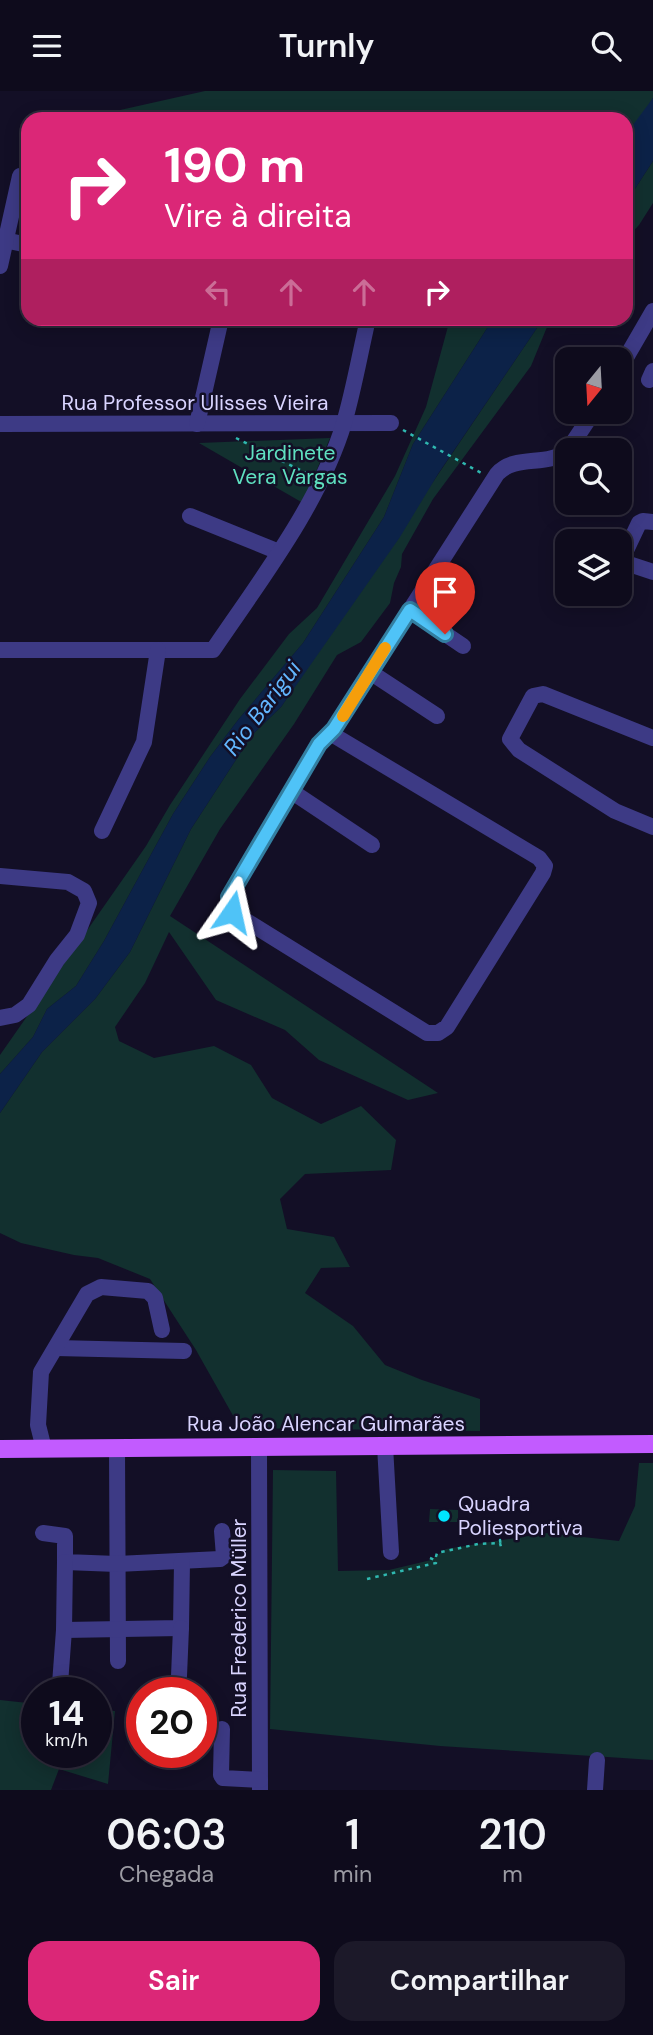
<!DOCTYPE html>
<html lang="pt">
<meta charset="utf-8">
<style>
body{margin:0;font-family:"DM Sans",sans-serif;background:#1c1929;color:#f1f3f6;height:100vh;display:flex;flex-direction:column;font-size:26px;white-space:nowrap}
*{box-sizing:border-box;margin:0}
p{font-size:23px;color:#9b9ba3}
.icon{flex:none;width:38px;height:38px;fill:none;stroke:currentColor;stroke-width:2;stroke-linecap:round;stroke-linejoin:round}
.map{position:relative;height:1699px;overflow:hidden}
.side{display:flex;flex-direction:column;background:#0e0b1c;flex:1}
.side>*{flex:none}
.top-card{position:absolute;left:21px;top:21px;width:612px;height:214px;border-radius:21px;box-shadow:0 4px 18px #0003,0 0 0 2px #2e2b3b;background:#db2777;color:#fff;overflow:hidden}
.needle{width:46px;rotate:198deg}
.buttons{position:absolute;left:555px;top:256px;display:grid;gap:14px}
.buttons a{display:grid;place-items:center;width:77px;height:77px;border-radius:14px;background:#0e0b1c;box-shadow:0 4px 18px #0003,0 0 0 2px #2e2b3b;font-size:35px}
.speed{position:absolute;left:21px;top:1586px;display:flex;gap:14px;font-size:35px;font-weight:700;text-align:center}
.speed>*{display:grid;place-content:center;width:91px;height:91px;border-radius:50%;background:#0e0b1c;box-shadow:0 4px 18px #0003,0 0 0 2px #2e2b3b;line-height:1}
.speed small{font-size:18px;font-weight:400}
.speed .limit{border:10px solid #d22;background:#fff;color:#111}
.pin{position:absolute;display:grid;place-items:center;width:60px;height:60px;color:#fff;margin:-72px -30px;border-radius:50% 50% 50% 0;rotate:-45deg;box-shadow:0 0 7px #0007}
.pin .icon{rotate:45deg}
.me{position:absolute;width:77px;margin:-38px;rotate:11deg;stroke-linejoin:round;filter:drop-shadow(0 0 5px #0008)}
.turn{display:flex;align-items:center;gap:24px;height:147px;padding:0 28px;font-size:32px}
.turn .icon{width:91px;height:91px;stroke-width:2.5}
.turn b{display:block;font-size:49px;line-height:60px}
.lanes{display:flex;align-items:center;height:66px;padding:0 28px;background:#0003;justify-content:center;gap:35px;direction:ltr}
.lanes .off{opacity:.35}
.eta{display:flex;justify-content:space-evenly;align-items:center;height:119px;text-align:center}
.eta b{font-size:42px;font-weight:600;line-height:49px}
.primary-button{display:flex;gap:14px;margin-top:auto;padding:14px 28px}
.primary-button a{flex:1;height:80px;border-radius:21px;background:#db2777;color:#fff;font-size:28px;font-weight:600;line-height:80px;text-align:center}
.primary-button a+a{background:#1c1929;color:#f1f3f6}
header{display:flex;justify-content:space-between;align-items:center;height:91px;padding:0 28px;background:#0e0b1c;font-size:32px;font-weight:600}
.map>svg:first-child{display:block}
</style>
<header><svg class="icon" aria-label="menu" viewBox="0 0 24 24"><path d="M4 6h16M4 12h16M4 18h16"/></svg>Turnly<svg class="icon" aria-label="search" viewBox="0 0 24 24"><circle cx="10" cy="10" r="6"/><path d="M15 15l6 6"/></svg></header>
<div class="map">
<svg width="653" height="1699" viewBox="0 0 653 1699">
<rect width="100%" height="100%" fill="#130f26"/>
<g fill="#12302f">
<path d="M205,0h448v7l-26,42 -1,-21h-546z"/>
<path d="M653,70v42l-14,22 -12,13v-37z"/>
<path d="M450,228h43l-80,125 -29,73 -81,126 -65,77 -28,37 -37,57 -69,127 -28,45 -29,23 -14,28 -33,37v-19l146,-209 24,-41 70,-106 49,-65 28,-26 78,-132 31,-69z"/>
<path d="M543,228h10l-6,8 -16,39 -98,133 -31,55 -1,13 -7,16 -4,20 -29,39 -24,13 -43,69 -74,105 -50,87 268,177 -30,7 -89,-40 -34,-30 -69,-30 -47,-68 -24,51 -30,44 4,14 35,17 60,-12 37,19 21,33 49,26 40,-18 35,34 -5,30 -86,4 -25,25 7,30 47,8 16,30 -29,1 -16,25 48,33 32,39 37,15 58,19v32l-240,-3 -44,-78 -46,-71 -52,-21 -24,-3 -53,-12 -21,-10v-120l42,-61 53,-53 35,-47 61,-123 61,-94 29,-28z"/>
<path d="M330,347l-27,65 -104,-60z"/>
<path d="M639,1372h14v297l-213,-14 -170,-17 3,-259 63,1 2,100 51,-1 42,-10 15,-11 101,-16 72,8 16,-35z"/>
<path d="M430,1418l28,1v12h-29z"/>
<path d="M0,1609l37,4v48h59v-42l19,1 -7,73 -49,-15 -8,21h-51z"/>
</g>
<g fill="#0c2248">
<path d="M653,7v63l-26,40v-68z"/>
<path d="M493,228h50l-105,155 -38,63 -119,170 -29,28 -61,94 -61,123 -35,47 -53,53 -42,61v-39l33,-37 14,-28 29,-23 28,-45 69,-127 37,-57 28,-37 65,-77 81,-126 29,-73z"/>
</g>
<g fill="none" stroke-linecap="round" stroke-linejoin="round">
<g stroke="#2fb8b0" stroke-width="2.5" stroke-dasharray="3.5 5" stroke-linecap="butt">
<path d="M403,339l80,44"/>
<path d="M236,347l72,36"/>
<path d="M430,1467l5,2 2,-7 41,-9 22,-1 1,4 -1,-7v3"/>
<path d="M367,1488l69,-16 -1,-3"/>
</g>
<g stroke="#3d3a85" stroke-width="16">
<path d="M0,148l28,6"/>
<path d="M0,175l20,-90"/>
<path d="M620,277l33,-57"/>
<path d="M649,289l4,-9"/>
<path d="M0,333l391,-1"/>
<path d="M197,333l24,-105"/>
<path d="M568,359l26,-39"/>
<path d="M190,425l89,36"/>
<path d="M620,470l33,11"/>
<path d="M620,472l19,-40 4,-2 10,1"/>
<path d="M594,502l7,2 6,-2"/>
<path d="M410,519l53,36"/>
<path d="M0,559h213c46,-68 107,-147 131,-227 10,-34 16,-70 24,-104"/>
<path d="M370,581l67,44"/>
<path d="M330,642l209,125 6,8 -2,7 -96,154 -9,6h-11l-195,-121 -3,-15 90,-153 15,-15 163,-255c19,-21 51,-6 70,-24"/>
<path d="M653,647l-110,-44 -10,2 -23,43 9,11 96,61 38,16"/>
<path d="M291,700l81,54"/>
<path d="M102,740l42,-89 14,-92"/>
<path d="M0,785l68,6 16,9 5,12 -12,32 -20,25 -28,45 -14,10 -15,3"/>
<path d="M56,1257l128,3"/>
<path d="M385,1355l6,106"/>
<path d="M259,1356l1,343"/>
<path d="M117,1357l1,213"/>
<path d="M44,1358l-6,-24 3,-53 46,-78 14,-7 47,4 7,7 7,32"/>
<path d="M43,1442l22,3v26l52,2 103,-5 4,-3 -2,-25"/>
<path d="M64,1539l117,-2 1,-66"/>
<path d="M179,1585l2,-48"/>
<path d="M60,1593l4,-54 1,-68"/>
<path d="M222,1638l-1,46 2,3 37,2"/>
<path d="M595,1699l2,-30"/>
</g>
<path stroke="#c25bff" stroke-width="18" d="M0,1358l653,-5"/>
</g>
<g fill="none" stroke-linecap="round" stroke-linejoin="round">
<g stroke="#337fa1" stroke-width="18">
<path id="route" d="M232,821l-3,-15 90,-153 15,-15 76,-119 35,24"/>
</g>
<use href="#route" stroke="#4fc3f7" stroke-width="12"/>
<path stroke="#f59e0b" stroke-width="12" d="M343,625l42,-68"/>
</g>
<circle fill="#00e5ff" stroke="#130f26" stroke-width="2.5" cx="444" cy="1425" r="7"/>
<g text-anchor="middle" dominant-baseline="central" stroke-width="5" stroke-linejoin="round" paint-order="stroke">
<g font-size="21" fill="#d9d4ff" stroke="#130f26">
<text x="195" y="312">Rua Professor Ulisses Vieira</text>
<text x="326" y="1333">Rua João Alencar Guimarães</text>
<text transform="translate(239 1527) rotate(-90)">Rua Frederico Müller</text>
</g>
<g font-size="21" fill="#5fe0c0" stroke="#130f26">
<text x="290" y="362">Jardinete<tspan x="290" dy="24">Vera Vargas</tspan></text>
</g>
<g font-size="21" fill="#d9d4ff" stroke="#130f26" text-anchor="start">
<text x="458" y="1413">Quadra<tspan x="458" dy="24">Poliesportiva</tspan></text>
</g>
<g font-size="23" font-style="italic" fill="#62b6ff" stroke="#130f26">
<text transform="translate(262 617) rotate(-53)">Rio Barigui</text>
</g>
</g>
</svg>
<div class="buttons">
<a><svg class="needle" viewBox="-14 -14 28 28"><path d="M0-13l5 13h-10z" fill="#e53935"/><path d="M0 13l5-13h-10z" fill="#9b9ba3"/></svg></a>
<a><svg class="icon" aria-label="search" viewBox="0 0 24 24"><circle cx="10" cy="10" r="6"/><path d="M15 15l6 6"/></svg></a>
<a><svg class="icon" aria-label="layers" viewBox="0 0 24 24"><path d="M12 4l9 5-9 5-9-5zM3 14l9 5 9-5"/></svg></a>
</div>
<div class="speed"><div>14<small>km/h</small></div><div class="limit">20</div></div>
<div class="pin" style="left:445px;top:543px;background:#d93025"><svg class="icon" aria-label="arrive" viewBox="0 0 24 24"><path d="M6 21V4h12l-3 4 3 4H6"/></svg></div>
<svg class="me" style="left:232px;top:821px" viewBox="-20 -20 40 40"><path d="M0-17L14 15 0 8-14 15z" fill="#4fc3f7" stroke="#fff" stroke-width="4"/></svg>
<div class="top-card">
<div class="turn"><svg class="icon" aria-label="right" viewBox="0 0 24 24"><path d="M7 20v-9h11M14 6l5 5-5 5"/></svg><div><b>190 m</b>Vire à direita</div></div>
<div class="lanes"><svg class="icon off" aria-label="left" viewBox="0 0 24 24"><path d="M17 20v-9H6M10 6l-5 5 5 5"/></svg><svg class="icon off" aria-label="ahead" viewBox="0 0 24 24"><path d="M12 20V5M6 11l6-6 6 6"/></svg><svg class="icon off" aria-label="ahead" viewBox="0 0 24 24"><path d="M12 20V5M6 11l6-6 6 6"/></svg><svg class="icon" aria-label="right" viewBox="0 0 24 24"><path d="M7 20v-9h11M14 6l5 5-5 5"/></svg></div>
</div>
</div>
<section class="side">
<div class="eta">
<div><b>06:03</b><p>Chegada</p></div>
<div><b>1</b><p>min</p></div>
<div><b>210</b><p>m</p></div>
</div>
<div class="primary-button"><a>Sair</a><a>Compartilhar</a></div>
</section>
